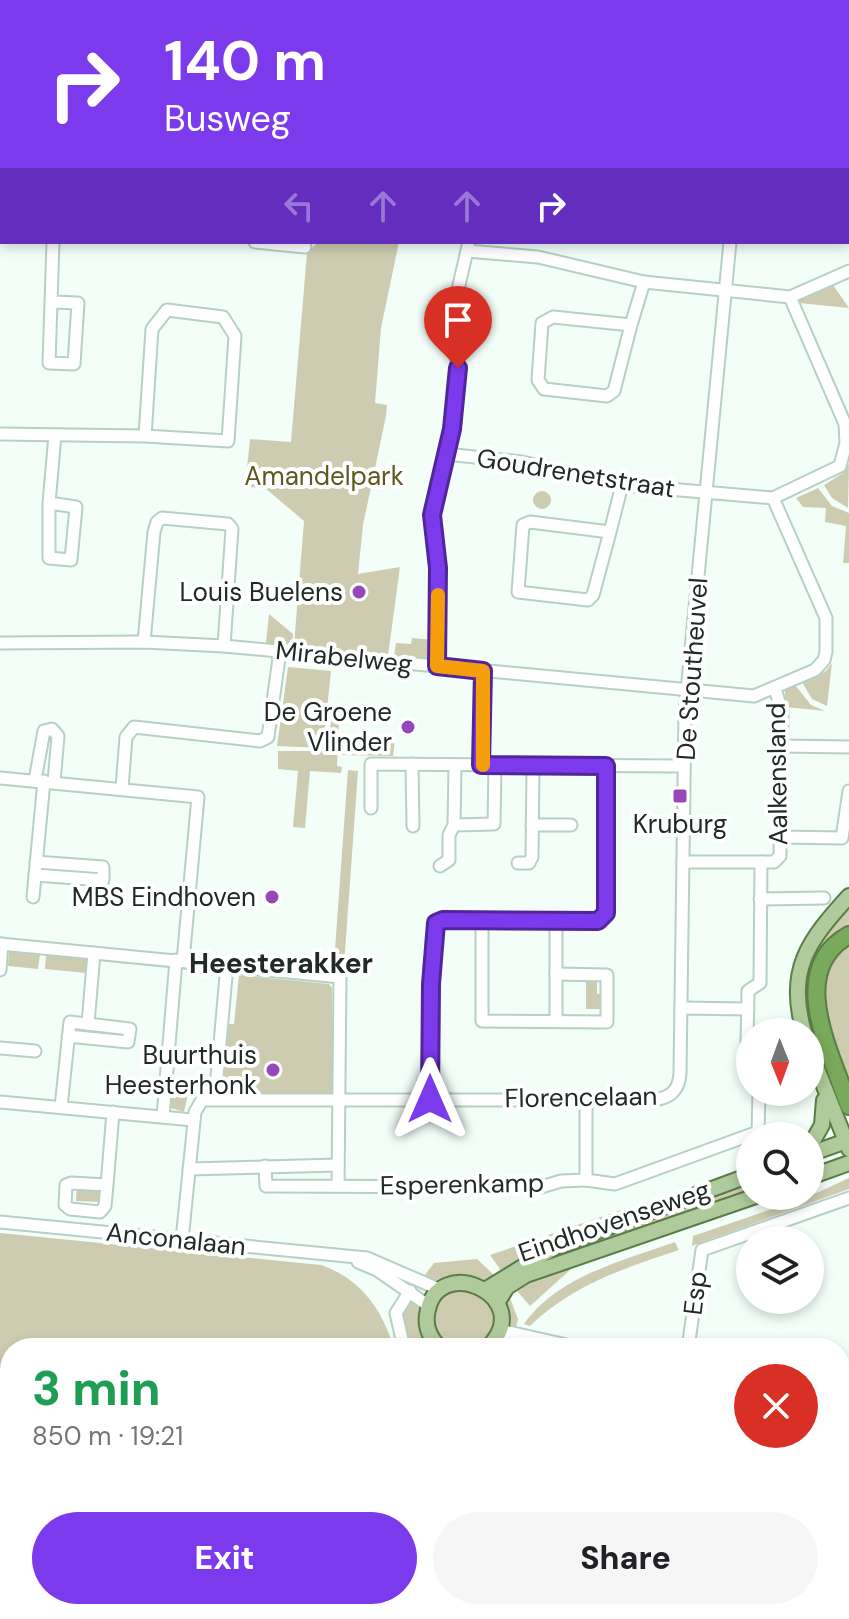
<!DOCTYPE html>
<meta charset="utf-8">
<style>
body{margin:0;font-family:"DM Sans",sans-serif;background:#f6f6f6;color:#202124;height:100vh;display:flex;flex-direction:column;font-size:30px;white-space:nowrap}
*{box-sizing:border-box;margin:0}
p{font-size:26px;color:#757577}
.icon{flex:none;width:44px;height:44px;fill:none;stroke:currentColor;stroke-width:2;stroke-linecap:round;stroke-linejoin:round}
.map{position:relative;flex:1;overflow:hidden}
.side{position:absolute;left:0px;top:1338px;width:850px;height:282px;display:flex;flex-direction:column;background:#fff;border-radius:32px 32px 0 0;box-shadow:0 4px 12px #0003}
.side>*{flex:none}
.top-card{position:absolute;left:0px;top:0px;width:850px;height:244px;box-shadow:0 4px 12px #0003;background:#7c3aed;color:#fff;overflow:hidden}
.needle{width:52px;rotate:179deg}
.tools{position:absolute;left:736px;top:1018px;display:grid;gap:16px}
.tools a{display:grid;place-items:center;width:88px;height:88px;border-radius:50%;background:#fff;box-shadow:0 4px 12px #0003;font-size:40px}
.pin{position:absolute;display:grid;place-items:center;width:68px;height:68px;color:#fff;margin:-82px -34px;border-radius:50% 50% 50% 0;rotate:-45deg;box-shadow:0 0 8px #0007}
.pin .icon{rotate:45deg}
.me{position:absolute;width:88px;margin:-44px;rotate:0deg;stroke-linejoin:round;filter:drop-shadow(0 0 6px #0008)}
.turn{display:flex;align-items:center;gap:28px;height:168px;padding:0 32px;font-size:36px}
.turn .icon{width:104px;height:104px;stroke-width:2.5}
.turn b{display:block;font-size:56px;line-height:68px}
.lanes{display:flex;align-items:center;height:76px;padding:0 32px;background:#0003;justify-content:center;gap:40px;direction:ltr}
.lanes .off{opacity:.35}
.round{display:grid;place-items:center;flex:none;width:84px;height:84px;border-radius:42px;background:#f6f6f6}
.headline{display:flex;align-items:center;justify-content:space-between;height:136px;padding:0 32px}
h1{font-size:48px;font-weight:800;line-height:60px;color:#1e9e55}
.button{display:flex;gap:16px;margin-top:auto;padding:16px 32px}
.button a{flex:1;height:92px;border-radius:48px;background:#7c3aed;color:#fff;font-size:32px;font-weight:800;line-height:92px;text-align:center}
.button a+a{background:#f6f6f6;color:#202124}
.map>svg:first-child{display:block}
</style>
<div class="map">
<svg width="849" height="1619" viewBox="0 0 849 1619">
<rect width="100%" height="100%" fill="#f3fef9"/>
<g fill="#ceccb0">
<path d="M318,242h81l-18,86 -6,75 12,2 -1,11 -23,109 -5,49 42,-7 -12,89 -94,-11 10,-124 -39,-33 -20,-1 5,-48 41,3 16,-189z"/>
<path d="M833,285l16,23 -50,-5 -1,-2z"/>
<path d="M849,464l-1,44 -16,-10 -8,-13 19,-12z"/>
<path d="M818,488l14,18 17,7v50h-6l3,-37 -21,-4 1,-14 -23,-1 -7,-9z"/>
<circle cx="542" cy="500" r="9"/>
<path d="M269,614l24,20 -1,11 -26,-2z"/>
<path d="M412,638l21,2v21l-39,-4 2,-14 15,1z"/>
<path d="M832,663l-5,43 -15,-7 -10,-17 24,-11z"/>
<path d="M288,667l43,4 -8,77 -46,-2z"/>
<path d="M795,685l16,20 14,6 -40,-4v-18z"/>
<path d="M331,721h8l-2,45 5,1 -1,6 -31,-2 -5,57 -12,-1 5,-56 -20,-2v-18h50z"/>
<path d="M342,738l53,1 -2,17 -53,-1z"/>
<path d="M348,770l10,1 -14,194 -10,-2z"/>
<path d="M849,902v29l-16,10 -20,72 34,101 -9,2 -38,-115 8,-46z"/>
<path d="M849,939v154l-27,-82 7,-54z"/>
<path d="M9,951l31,3 -2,15 -30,-3z"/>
<path d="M46,955l41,4 -1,14 -41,-4z"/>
<path d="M239,975l90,9 3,4v107l-112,-1 6,-70h8z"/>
<path d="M586,978h11v16h7v15h-18z"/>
<path d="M172,1088l17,2 -5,22 -13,-4z"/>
<path d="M750,1176v16l-161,58 -68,17z"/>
<path d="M849,1178v11l-157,57 1,-10 117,-40z"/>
<path d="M77,1186l26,2 -1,14 -26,-1z"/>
<path d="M627,1208l-125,64 -12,-17z"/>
<path d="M0,1233l321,32c40,14 61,44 73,83h-384v262h166l-46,9h-130v-14l8,1 1,-6 -9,-2z"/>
<path d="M675,1242l4,8c-54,18 -107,35 -149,76l-6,-2c34,-48 98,-63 151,-82z"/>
<path d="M477,1259l19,18c-20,14 -52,10 -75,3l13,-17z"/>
<path d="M579,1262l-49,44 -18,-21z"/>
<circle cx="464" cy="1320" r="30"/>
<path d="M508,1293l10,26 -3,13 -10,-9 -2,-23z"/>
<path d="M410,1299l12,7 10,42h-24l-6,-35z"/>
<path d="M849,1434v78l-9,-4v-37z"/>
<path d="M211,1610h197v9h-196z"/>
</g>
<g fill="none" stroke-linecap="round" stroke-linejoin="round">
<g stroke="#b6d0c3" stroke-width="15">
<g id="minor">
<path d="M53,0v2"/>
<path d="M251,0v2"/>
<path d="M613,0l6,2"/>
<path d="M135,2l12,-2"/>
<path d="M496,2v-2"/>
<path d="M753,2v-2"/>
<path d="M0,28l2,-1"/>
<path d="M848,81h1"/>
<path d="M848,186l1,2"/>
<path d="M0,230h2"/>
<path d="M255,242l50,5"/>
<path d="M467,251l71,6 106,25 146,15 59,-26"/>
<path d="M53,302l25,1 -4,61 -25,-1 4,-121"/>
<path d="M631,325l-17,66 -7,5 -63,-7 -6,-9 4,-57 11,-6 78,8 13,-43"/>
<path d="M0,434l145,2 83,5 7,-105 -12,-19 -56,-7 -15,19 -7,107"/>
<path d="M446,454l76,8 100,23 151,13 67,-32 6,-23 -1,-19 -55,-127"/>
<path d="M49,503v55l22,2 5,-53 -27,-4 6,-68"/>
<path d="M610,532l-17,63 -5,5 -70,-8 5,-67 7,-3 80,10 12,-47"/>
<path d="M144,642l10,-110 3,-10 5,-4 66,6 4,5 -8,117"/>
<path d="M0,643l144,-1 80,4 530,50 61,-26 9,-10 2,-8v-34l-53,-120"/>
<path d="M437,666l1,-98 -6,-53 20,-86 6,-61 -8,-44 19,-82"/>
<path d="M781,746l68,1"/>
<path d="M412,764l1,62"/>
<path d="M481,765l2,-94"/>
<path d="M0,778l198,19 -15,164"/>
<path d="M35,780l9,-49 8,-2 6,7 -4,46"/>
<path d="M122,788l4,-51 8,-10 126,14 8,-4 12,-86"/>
<path d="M371,808v-44l313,2"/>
<path d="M454,825l40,-1 1,-59"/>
<path d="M532,825h39"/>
<path d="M780,837l62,1 7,-47"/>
<path d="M683,862h91l6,-6 2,-145 -7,-22"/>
<path d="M518,863h11l3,-6 1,-91"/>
<path d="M440,866l9,-6v-25l5,-10 1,-60"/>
<path d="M35,875l68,5v-13l-67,-5"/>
<path d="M33,897l11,-116"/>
<path d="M760,899l64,-1"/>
<path d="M482,921v100l125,1v-47l-51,-1"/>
<path d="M0,944l340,33 -2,209"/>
<path d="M0,970l2,-26"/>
<path d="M681,1008l67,1"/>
<path d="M556,1021v-99"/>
<path d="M88,1024l6,-71"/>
<path d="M0,1048l35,3"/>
<path d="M750,1050l-3,-6 1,-53 12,-8 1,-121"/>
<path d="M215,1099l12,-134"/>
<path d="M430,1099l4,-173 9,-6h158l5,-7v-147"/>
<path d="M586,1100v80l29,4 143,-52 1,-40"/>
<path d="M0,1102l193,18"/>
<path d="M61,1107l9,-85 60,7 -2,13 -60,-6"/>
<path d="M163,1117l13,-157"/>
<path d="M265,1166l1,20 275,1 20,-6 25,-1"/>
<path d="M189,1169l149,-4"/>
<path d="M107,1185l-2,21 -5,6 -30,-3 -5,-4 1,-20 5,-2 36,2 6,-73"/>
<path d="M0,1222l367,36 74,32"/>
<path d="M182,1240l13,-128 7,-12h448c19,-1 29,-8 30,-27l5,-361 45,-470"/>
<path d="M358,1262l19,8 52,36"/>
<path d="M499,1330l81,18"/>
<path d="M494,1340l42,8"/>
<path d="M404,1348l-8,-35 14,-22"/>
<path d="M688,1348l14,-98 147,-52"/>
<path d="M840,1373l9,1"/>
<path d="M840,1458l9,-39"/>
<path d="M840,1518l9,1"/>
<path d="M840,1534l9,36"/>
<path d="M840,1599h9"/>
<path d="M418,1610v9"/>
<path d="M489,1610v9"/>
<path d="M660,1619l2,-9"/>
</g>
</g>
<g stroke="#5a7d48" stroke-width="18">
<g id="major">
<path d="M804,1032c-18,-62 4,-91 45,-136"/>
<path d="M810,1051l39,98"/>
<path d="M810,1146l12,-21 2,-25"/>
<path d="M810,1154l39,-14"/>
<path d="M810,1177l39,-14"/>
<path d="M485,1290l70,-43 195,-72"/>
<path d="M497,1303l10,-16 19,-12 230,-79"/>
<path d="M440,1348c-9,-9 -15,-20 -13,-33 8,-66 113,-17 60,33"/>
<path d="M447,1619l3,-9"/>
</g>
</g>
<g stroke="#5a7d48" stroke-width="20">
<path id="highway" d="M849,935c-64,35 -17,120 0,171"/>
</g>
<use href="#minor" stroke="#fff" stroke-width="11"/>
<use href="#major" stroke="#afcb9c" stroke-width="14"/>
<use href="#highway" stroke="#79a95a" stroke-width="16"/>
</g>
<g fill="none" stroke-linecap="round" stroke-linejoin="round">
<g stroke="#51269a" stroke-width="20">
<path id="route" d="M430,1099l1,-115 5,-61 7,-3 155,1 8,-8v-147l-125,-1 2,-94 -46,-5 1,-98 -6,-53 20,-86 6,-61"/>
</g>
<use href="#route" stroke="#7c3aed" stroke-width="14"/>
<path stroke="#f59e0b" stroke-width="14" d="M438,595l-1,71 46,5v94"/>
</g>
<g fill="#9648ba" stroke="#fff" stroke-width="3">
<circle cx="359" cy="592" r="8"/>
<circle cx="408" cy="727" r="8"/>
<rect x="672" y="788" width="16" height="16" rx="4"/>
<circle cx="272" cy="897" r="8"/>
<circle cx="273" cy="1070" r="8"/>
</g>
<g text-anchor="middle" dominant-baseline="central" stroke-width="8" stroke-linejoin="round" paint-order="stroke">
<g font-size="26" fill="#212b26" stroke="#fff">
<text transform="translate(576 473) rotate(9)">Goudrenetstraat</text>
<text transform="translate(344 657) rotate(6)">Mirabelweg</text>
<text transform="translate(692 669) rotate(-86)">De Stoutheuvel</text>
<text transform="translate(777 774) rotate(-91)">Aalkensland</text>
<text transform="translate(581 1097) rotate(-1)">Florencelaan</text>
<text transform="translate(462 1184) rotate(-1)">Esperenkamp</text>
<text transform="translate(614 1221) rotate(-19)">Eindhovenseweg</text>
<text transform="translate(176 1239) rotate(6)">Anconalaan</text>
<text transform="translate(695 1293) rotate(-83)">Esp</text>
</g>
<g font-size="26" fill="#5d581d" stroke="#fff">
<text x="324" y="476">Amandelpark</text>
</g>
<g font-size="26" fill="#212b26" stroke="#fff" text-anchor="end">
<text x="343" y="592">Louis Buelens</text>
<text x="392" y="712">De Groene<tspan x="392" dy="30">Vlinder</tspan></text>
<text x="680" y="824" text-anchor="middle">Kruburg</text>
<text x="256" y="897">MBS Eindhoven</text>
<text x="257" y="1055">Buurthuis<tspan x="257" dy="30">Heesterhonk</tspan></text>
</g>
<g font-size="28" font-weight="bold" fill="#212b26" stroke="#fff">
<text x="281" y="963">Heesterakker</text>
</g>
</g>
</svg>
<div class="tools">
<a><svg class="needle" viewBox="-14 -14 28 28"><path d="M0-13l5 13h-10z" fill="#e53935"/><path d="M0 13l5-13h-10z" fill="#757577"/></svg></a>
<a><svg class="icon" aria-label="search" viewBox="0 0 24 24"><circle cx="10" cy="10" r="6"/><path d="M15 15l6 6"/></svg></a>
<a><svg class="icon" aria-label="layers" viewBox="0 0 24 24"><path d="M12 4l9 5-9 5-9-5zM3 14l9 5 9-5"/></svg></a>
</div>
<div class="pin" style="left:458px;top:368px;background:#d93025"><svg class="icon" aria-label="arrive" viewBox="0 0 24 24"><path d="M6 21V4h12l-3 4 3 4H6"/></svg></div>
<svg class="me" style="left:430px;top:1099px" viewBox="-20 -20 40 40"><path d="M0-17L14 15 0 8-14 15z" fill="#7c3aed" stroke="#fff" stroke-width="4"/></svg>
<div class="top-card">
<div class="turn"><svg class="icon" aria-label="right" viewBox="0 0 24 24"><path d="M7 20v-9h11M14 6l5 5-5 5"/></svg><div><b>140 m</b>Busweg</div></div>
<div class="lanes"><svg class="icon off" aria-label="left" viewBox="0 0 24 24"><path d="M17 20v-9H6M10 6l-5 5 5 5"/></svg><svg class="icon off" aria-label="ahead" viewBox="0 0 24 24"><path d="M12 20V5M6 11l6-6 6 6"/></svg><svg class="icon off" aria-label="ahead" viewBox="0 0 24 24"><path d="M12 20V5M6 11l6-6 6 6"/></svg><svg class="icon" aria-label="right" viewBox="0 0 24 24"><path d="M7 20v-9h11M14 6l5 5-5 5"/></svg></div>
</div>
<section class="side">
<div class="headline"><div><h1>3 min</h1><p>850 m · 19:21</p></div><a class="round" style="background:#d93025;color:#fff"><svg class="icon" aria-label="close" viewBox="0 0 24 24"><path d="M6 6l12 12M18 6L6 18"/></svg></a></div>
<div class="button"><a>Exit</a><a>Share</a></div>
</section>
</div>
